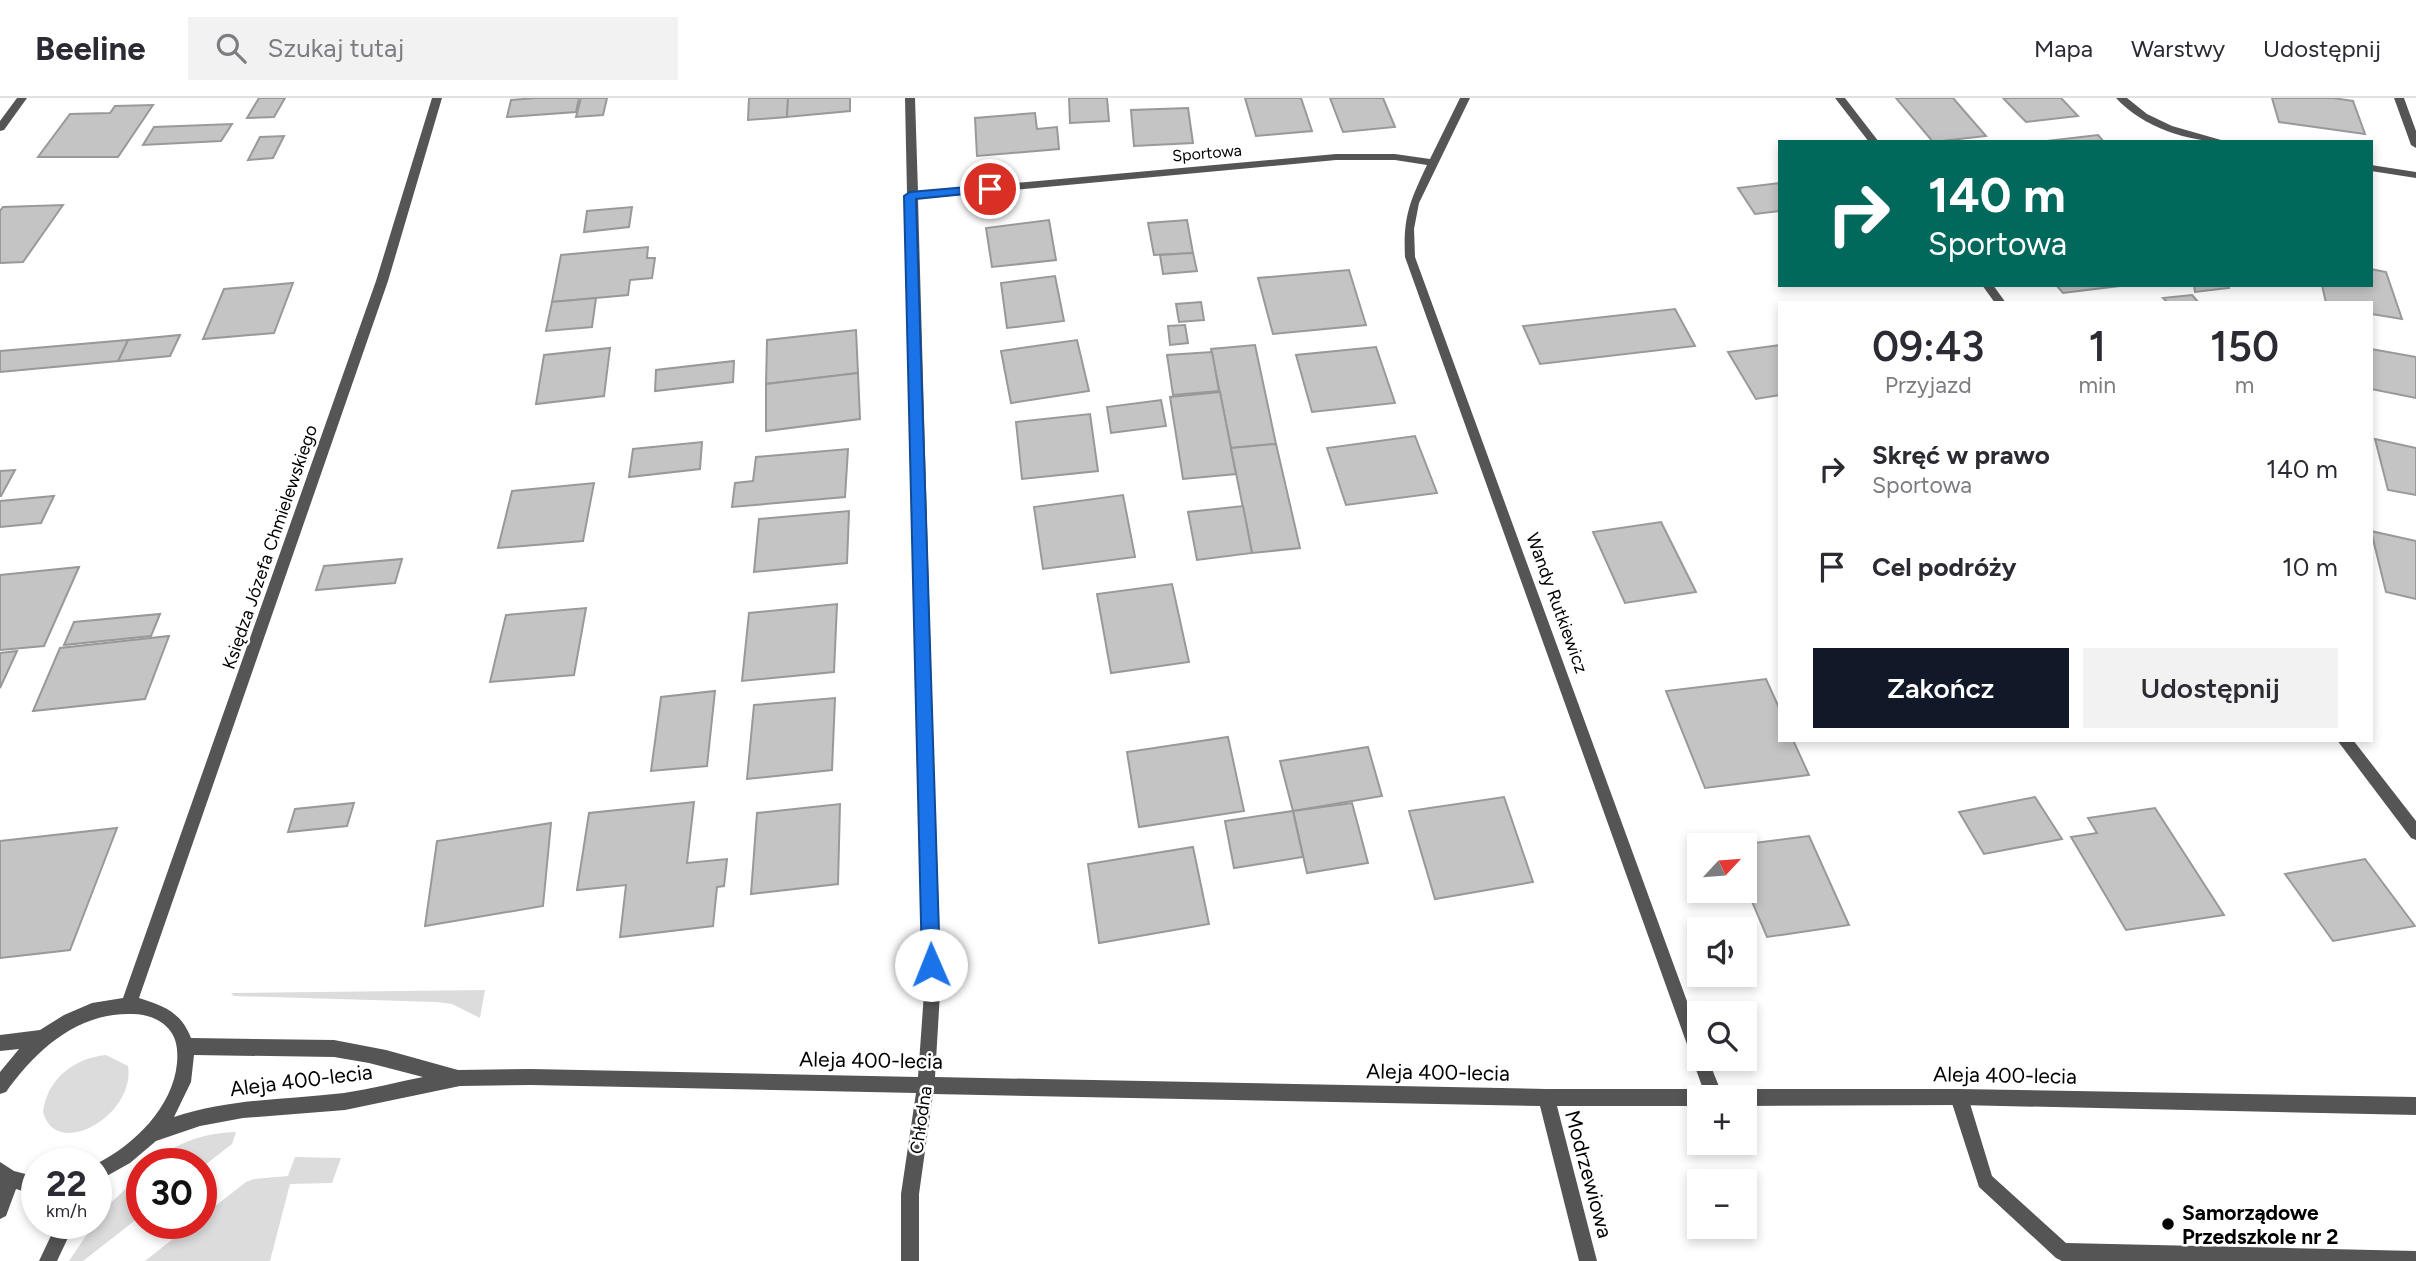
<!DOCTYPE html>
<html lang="pl">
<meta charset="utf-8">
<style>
body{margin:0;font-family:Figtree,sans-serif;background:#f2f2f3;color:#2b2b33;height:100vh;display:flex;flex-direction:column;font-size:26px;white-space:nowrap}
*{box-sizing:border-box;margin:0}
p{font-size:23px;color:#7c7c81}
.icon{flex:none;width:38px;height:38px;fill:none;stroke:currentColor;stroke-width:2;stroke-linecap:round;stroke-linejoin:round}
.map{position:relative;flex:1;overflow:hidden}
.panel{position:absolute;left:1778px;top:203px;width:595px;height:441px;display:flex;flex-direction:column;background:#fff;border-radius:0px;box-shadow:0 4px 10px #0003}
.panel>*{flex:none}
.hud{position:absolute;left:1778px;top:42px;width:595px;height:147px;border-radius:0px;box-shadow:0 4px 10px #0003;background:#00695c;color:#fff;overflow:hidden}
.needle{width:46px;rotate:64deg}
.controls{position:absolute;left:1687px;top:735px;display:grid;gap:14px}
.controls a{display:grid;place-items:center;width:70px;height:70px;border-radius:0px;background:#fff;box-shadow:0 4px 10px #0003;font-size:35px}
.speed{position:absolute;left:21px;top:1050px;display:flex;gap:14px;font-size:35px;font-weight:700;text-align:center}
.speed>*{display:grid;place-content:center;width:91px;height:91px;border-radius:50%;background:#fff;box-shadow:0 4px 10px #0003;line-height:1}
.speed small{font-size:18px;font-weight:400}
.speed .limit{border:10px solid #d22;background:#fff;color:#111}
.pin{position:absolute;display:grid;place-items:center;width:60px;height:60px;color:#fff;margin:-30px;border:4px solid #fff;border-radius:50%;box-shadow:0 2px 7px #0007}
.me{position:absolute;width:77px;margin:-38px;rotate:359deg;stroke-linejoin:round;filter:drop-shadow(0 0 5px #0008)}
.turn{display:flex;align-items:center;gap:24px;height:147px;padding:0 35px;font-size:32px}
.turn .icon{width:91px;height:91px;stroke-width:2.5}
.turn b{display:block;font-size:49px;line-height:60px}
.eta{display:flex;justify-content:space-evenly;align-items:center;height:119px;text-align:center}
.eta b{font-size:42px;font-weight:600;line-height:49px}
.primary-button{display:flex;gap:14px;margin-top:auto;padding:14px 35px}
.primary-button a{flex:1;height:80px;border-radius:0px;background:#111827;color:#fff;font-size:28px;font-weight:600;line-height:80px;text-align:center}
.primary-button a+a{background:#f2f2f3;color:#2b2b33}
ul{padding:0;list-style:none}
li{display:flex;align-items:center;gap:21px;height:98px;padding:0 35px}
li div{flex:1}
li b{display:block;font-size:26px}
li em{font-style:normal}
header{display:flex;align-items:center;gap:42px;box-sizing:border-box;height:98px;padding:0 35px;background:#fff;border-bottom:2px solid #e1e1e2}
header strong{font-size:33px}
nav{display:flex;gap:38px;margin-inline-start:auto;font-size:24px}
.search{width:490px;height:63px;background:#f2f2f3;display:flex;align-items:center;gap:18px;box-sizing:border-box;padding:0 24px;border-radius:0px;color:#7c7c81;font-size:26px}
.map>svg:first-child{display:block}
</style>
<header>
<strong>Beeline</strong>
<div class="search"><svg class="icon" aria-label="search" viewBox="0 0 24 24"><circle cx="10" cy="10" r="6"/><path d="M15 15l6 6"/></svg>Szukaj tutaj</div>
<nav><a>Mapa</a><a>Warstwy</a><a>Udostępnij</a></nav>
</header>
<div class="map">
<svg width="2416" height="1163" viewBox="0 0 2416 1163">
<rect width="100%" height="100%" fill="#fff"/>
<g fill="#dcdcdc">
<path d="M485,892l-5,28 -28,-14 -15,-2 -203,-6 -3,-3z"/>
<path d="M106,957l22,11c8,49 -72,95 -85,46 4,-33 31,-54 63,-57z"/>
<path d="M236,1034l-4,12 -31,24v-4h-49c24,-22 52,-31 84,-32z"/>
<path d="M295,1059l46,1 -9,25 -42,1 -20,77h-125l48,-38h8v-6l45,-35 8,-3 34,-3z"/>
<path d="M142,1076v41l-59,46h-14l35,-52z"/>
</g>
<g fill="#c4c4c4" stroke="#999" stroke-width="2">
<path d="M259,0h26l-11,19 -27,1z"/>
<path d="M535,0h44l-3,14 -69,5 4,-17z"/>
<path d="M581,0h26l-4,17 -27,2z"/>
<path d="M749,0h39l-1,19 -39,3z"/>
<path d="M788,0h62v13l-63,6z"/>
<path d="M1069,0h38l2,23 -39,2z"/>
<path d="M1245,0h56l11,33 -56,5z"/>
<path d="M1330,0h53l12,29 -52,5z"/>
<path d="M1896,0h57l33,38 -53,6z"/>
<path d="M2003,0h58l17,18 -52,6z"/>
<path d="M2272,0h61l20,3 12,33 -86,-12z"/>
<path d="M153,7l-35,52h-80l32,-43 40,-1 5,-7z"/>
<path d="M1188,10l5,35 -59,3 -3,-36z"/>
<path d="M1035,15l2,16 20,-2 2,22 -82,7 -2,-38z"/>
<path d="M232,26l-11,17 -78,4 11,-18z"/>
<path d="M2098,37l6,7h-66z"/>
<path d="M284,38l-11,22 -25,2 12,-23z"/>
<path d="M1780,85v28l-25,3 -17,-26z"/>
<path d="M63,107l-40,57 -23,1v-52l3,-4z"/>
<path d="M632,109l-3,20 -45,5 3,-21z"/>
<path d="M1049,122l7,40 -64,7 -6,-39z"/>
<path d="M1187,122l6,33 -39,2 -6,-32z"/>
<path d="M648,149l-1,11h8l-3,20 -22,2 -2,15 -76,7 9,-47z"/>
<path d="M1193,155l4,18 -34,3 -3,-19z"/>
<path d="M2371,171l15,3 16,47 -31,-5v-11h-45l-4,-18h49z"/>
<path d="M1349,172l17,55 -93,9 -15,-56z"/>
<path d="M1055,178l9,45 -57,7 -6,-45z"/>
<path d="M293,185l-19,50 -71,6 21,-50z"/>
<path d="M2056,187h63v1l-56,7z"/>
<path d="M2194,187h34l1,3 -34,4z"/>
<path d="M2192,197l7,8h-31l-5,-5z"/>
<path d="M596,200l-4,29 -46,4 6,-29z"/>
<path d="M1201,204l3,18 -25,2 -3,-18z"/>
<path d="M1675,211l20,37 -155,18 -17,-38z"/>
<path d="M1185,227l3,18 -18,2 -2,-19z"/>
<path d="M856,232l2,43 -92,11 1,-44z"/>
<path d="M180,237l-10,21 -52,5 10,-21z"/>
<path d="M128,242l-10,21 -118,11v-21z"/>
<path d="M1077,242l12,51 -78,12 -10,-52z"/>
<path d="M1255,247l21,99 -45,4 -20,-99z"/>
<path d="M1780,247v50l-24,4 -28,-47z"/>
<path d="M1376,249l19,56 -83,9 -16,-57z"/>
<path d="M610,250l-6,48 -68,8 8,-49z"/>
<path d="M2371,251l45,8v41l-45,-9z"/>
<path d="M1212,254l7,39 -46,4 -6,-40z"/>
<path d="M734,263l-1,21 -78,9 1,-21z"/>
<path d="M858,275l2,46 -94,12v-47z"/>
<path d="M1220,294l16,82 -53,5 -13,-82z"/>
<path d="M1161,302l5,26 -55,7 -4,-26z"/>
<path d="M1090,316l8,57 -76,8 -6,-57z"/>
<path d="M1415,338l22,57 -91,12 -19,-57z"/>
<path d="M2375,341l41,9v47l-28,-5z"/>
<path d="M702,344l-2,27 -71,8 4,-28z"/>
<path d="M1276,346l24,104 -48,5 -21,-105z"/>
<path d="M848,351l-3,48 -113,10 3,-24 18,-2 3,-24z"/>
<path d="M15,372l-14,26h-1v-25z"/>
<path d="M594,385l-11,58 -85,7 14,-57z"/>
<path d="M1123,397l12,62 -92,12 -9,-62z"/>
<path d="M54,398l-13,27 -41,4v-26z"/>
<path d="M1243,408l9,47 -55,7 -9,-48z"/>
<path d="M849,413l-2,52 -93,9 5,-53z"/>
<path d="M1661,424l35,70 -71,11 -32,-71z"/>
<path d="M2371,433l45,10v58l-30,-7z"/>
<path d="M402,461l-7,24 -79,7 8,-24z"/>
<path d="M79,469l-35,79 -44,4v-75z"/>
<path d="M1172,486l17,78 -78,11 -14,-79z"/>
<path d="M837,506l-3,68 -92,9 7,-68z"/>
<path d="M586,510l-12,67 -84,7 16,-67z"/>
<path d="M160,516l-9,22 -87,9 10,-23z"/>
<path d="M169,538l-24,63 -112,12 27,-63z"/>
<path d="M17,553l-17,37v-35z"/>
<path d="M1766,581l14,31v30h13l16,35 -104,13 -39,-97z"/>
<path d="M715,593l-8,75 -56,5 10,-74z"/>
<path d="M835,600l-3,72 -85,9 7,-74z"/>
<path d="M1228,639l16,74 -105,16 -12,-75z"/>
<path d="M1368,649l14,49 -89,15 -13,-50z"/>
<path d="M1504,699l29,85 -98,17 -26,-88z"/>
<path d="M2035,699l27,42 -78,15 -25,-42z"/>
<path d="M694,704l-7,61 40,-4 -3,27 -7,1 -4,39 -93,11 6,-52 -49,5 12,-77z"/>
<path d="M354,705l-7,23 -59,6 7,-23z"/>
<path d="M1352,705l16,60 -61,10 -14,-62z"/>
<path d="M840,706l-2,80 -87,10 6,-81z"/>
<path d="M2155,710l69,107 -98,15 -55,-93 26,-4 -9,-15z"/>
<path d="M1293,713l10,46 -69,11 -9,-47z"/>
<path d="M551,725l-8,83 -118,20 12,-85z"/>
<path d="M117,730l-47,122 -70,8v-117z"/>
<path d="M1809,738l40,89 -82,12 -22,-52v-40h-7z"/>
<path d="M1193,749l16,77 -110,19 -11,-79z"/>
<path d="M2365,761l50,67 -82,15 -48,-67z"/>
</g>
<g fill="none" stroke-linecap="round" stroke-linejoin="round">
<g fill="#555" fill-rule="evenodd">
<path d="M2394,0h10l12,33v17l-5,-3z"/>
<path d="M1959,991l6,2 3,6 24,79 74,67 350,8v10h-354l-6,-3 -77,-71 -29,-90 3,-6z"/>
</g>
<g fill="#555" fill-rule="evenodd">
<path d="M17,0h10l-23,32 -4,1v-10z"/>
<path d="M432,0h10l-54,183 -249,717c25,8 42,14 52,40l143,2 52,10 72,20 73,-1 387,8 6,-84 -17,-794 -2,-3 2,-2 -2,-96h10l3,94 418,-38h59l35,5 30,-61h10l-51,105 -5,26 1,28 284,777v25h9l12,30h239l457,8v18l-457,-10 -214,1v-9h-46v9h-142l40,155h-18l-39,-155 -607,-12 -14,100v67h-18v-67l15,-101 -385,-8 -71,1 -115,24 -102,8 -43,8 -44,15 -26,22 -34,19v-18c38,-19 77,-57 81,-101 1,-11 0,-23 -6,-31 -8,-12 -24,-18 -38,-18 -55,-2 -96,35 -127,78l-6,2v-22l19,-23 -19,2v-16l40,-5 24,-15 28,-12 31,-5 253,-717zM1336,62h59l32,5c-17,36 -24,51 -22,92l298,832h-157l-611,-12 5,-84 -22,-794zM194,957l140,2 35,6 54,14c-26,5 -52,12 -79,16 -58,7 -113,5 -170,24l17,-35z"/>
<path d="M1835,0h10l34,44h-10z"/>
<path d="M2116,0h11l20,16 25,12 56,16c-40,0 -84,-14 -112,-44z"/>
<path d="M2371,67l45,7v6l-45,-7z"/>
<path d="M1982,187h11l13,18h-11z"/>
<path d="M2337,642h16l63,81v19l-5,-2z"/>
<path d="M0,1064l14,9 23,6v18l-21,-6 -10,27 -6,3z"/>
<path d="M57,1125h18l-18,38h-18z"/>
</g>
</g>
<path fill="#1a73e8" stroke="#114b97" stroke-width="2" d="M990,87l4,1v5l-78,8 24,766 -3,6 -6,3 -7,-3 -2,-6 -18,-769 6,-4z"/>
<circle fill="#000" stroke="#fff" stroke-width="2.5" cx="2168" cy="1126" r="7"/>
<g text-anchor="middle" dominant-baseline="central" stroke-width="5" stroke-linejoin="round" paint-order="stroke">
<g font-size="16" fill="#000" stroke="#fff">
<text transform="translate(1207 55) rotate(-5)">Sportowa</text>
</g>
<g font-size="18" fill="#000" stroke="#fff">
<text transform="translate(270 449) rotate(-71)">Księdza Józefa Chmielewskiego</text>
<text transform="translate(1557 505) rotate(70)">Wandy Rutkiewicz</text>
<text transform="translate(921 1022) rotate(-82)">Chłodna</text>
</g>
<g font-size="21" fill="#000" stroke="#fff">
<text transform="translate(871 962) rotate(1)">Aleja 400-lecia</text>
<text transform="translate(1438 974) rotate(1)">Aleja 400-lecia</text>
<text transform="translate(2005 977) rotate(1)">Aleja 400-lecia</text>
<text transform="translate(301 982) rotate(-7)">Aleja 400-lecia</text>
<text transform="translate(1589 1076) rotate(75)">Modrzewiowa</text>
</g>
<g font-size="21" font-weight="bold" fill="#000" stroke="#fff" text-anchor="start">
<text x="2182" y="1114">Samorządowe<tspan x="2182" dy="24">Przedszkole nr 2</tspan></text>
</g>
</g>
</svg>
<div class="controls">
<a><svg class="needle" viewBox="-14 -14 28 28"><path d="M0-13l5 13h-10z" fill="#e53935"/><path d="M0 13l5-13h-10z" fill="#7c7c81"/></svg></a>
<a><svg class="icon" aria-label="sound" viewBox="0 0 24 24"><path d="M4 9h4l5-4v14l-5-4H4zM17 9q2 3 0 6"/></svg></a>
<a><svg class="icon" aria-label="search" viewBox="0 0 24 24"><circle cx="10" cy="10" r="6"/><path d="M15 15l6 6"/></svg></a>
<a>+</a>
<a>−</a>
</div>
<div class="speed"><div>22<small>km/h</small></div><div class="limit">30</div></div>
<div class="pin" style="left:990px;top:91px;background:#d93025"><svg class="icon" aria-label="arrive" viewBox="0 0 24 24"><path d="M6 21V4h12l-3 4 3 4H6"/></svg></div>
<svg class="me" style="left:931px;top:867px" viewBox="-20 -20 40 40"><circle r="19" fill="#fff"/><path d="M0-13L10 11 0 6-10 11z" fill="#1a73e8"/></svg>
<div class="hud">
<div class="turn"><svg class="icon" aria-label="right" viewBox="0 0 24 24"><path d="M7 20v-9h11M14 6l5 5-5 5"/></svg><div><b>140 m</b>Sportowa</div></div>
</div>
<section class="panel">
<div class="eta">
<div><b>09:43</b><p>Przyjazd</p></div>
<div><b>1</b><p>min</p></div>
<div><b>150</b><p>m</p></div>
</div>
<ul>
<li><svg class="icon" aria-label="right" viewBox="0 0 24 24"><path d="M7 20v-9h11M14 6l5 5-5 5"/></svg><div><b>Skręć w prawo</b><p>Sportowa</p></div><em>140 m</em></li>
<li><svg class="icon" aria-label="arrive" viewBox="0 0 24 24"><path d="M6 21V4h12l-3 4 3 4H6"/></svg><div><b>Cel podróży</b></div><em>10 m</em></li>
</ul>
<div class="primary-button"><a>Zakończ</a><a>Udostępnij</a></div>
</section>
</div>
